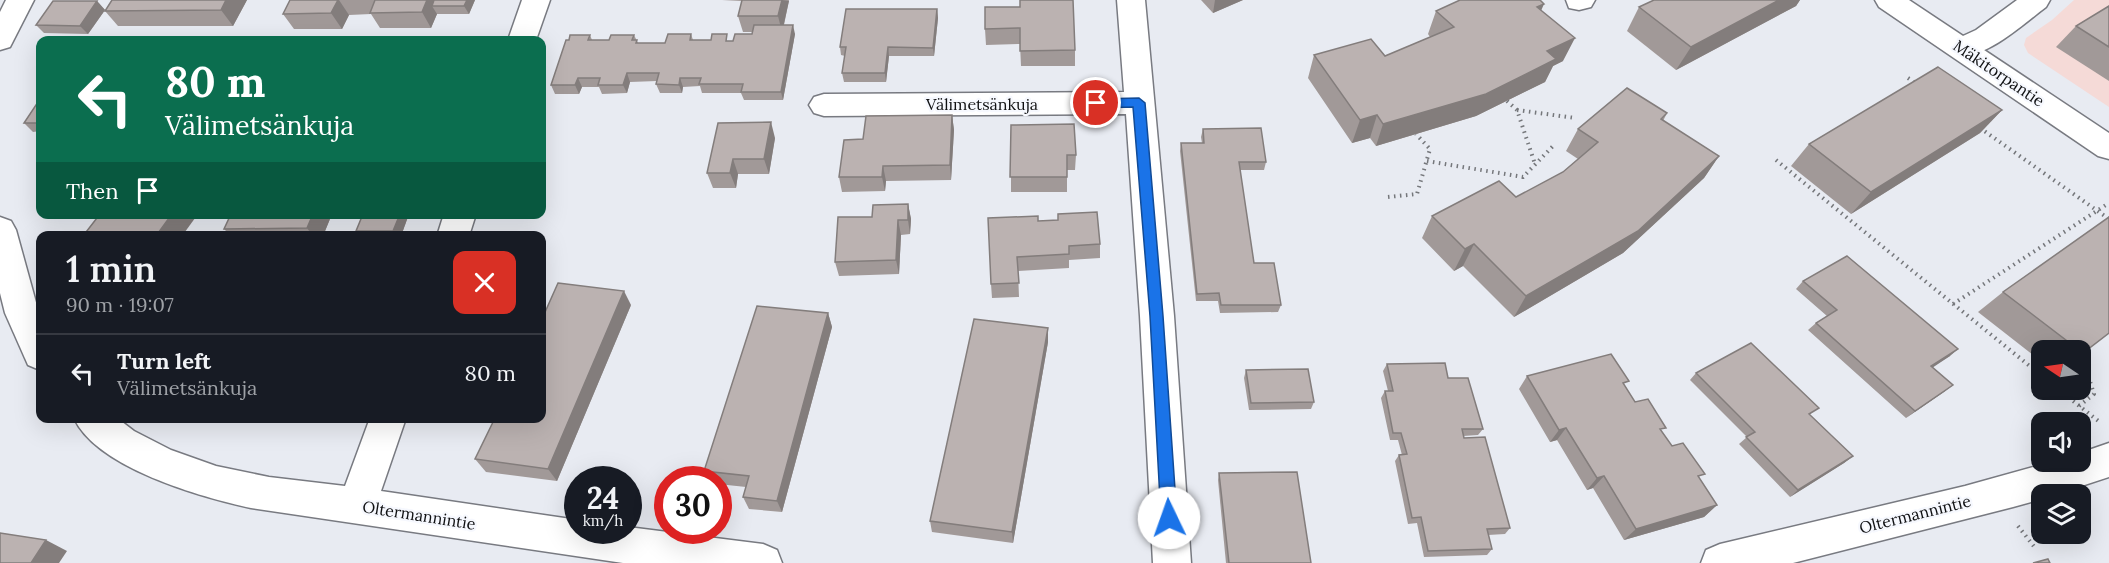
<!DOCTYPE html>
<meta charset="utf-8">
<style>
body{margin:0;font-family:Lora,serif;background:#20242c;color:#f1f3f6;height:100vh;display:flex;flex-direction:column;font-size:22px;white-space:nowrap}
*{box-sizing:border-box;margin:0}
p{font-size:20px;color:#9ea1a6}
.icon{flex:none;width:33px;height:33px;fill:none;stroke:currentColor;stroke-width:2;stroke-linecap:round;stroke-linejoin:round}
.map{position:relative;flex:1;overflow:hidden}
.side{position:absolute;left:36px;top:231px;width:510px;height:192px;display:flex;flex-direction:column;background:#171b24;border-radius:12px;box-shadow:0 6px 24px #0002}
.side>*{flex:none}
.hud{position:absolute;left:36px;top:36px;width:510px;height:183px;border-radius:12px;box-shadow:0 6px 24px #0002;background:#0b6e4f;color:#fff;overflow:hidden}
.needle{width:39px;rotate:283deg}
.tools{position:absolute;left:2031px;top:340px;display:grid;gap:12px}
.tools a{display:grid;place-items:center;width:60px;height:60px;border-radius:12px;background:#171b24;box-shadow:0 6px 24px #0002;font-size:30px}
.speed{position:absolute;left:564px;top:466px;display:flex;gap:12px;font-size:30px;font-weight:700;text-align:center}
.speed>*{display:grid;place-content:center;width:78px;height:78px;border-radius:50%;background:#171b24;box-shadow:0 6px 24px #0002;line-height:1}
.speed small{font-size:15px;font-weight:400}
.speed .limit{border:9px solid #d22;background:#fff;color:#111}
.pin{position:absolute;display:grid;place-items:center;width:51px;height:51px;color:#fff;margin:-26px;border:3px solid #fff;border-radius:50%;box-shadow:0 2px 6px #0007}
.me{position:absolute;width:66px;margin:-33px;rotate:357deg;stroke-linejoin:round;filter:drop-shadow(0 0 4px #0008)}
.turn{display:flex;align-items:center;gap:21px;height:126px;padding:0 30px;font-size:27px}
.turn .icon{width:78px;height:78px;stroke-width:2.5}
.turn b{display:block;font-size:42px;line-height:51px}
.then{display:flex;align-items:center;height:57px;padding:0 30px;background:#0003;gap:12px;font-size:22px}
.round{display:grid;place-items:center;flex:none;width:63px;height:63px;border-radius:12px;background:#20242c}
.summary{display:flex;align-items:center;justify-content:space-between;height:102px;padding:0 30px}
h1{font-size:36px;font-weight:600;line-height:45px}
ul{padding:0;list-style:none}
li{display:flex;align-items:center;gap:18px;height:78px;padding:0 30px;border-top:2px solid #363941}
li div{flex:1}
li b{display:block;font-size:22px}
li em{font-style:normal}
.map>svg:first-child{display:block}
</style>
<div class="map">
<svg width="2109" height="563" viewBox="0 0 2109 563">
<rect width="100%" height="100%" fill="#e8ebf2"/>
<path fill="#f5dad7" d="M2074,0h35v107l-81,-54 -4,-8 2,-7 26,-18z"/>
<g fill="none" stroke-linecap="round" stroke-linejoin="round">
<g stroke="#787a81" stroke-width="3">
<g id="minor">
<path d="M6,0h28l-24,47 -10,3v-38z"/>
<path d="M522,0h28l-14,40h-28z"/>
<path d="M1117,0h28l29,316 17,247h-38l-13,-247 -14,-202 -302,2 -10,-3 -5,-8 5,-8 10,-3 300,-2z"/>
<path d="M1566,0h29l-4,7 -12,3 -10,-2z"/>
<path d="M2017,0h33l-4,7c-23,17 -65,57 -94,48l-4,-7 4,-7 24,-11z"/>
<path d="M444,214h32l-7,22h-32z"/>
<path d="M0,217l11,4 5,9 24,87v53l-12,-5 -23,-52 -5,-20z"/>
<path d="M74,418h43l17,13 37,19 45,16 53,11 76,9 25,-68h36l-25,73 197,29v11h50v-4l135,17 14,6 5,13h-159l-372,-55c-50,-11 -154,-40 -177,-90z"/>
<path d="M2109,443v34l-55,18h-12v4l-29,8 -220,56h-92l5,-13 14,-6 245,-58 86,-24h29v-9z"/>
</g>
</g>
<g stroke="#787a81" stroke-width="3">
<path id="tertiary" d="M1875,0h34l200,133v26l-11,-3 -219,-149z"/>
</g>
<g stroke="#75777b" stroke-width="4" stroke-dasharray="1.5 4.5" stroke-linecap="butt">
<path d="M1908,78l9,6"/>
<path d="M1507,101l10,9 18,54"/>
<path d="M1517,110l58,8"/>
<path d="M1980,128l129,91"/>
<path d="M1776,160l266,216"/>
<path d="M1427,161l96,16 31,-32"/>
<path d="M1388,197l29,-3 13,-45 -14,-15"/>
<path d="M1953,304l156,-101"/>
<path d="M2059,390l42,33"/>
<path d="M2079,406l15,-12 -7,-22"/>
<path d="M2018,526l18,23"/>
</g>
<use href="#minor" fill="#fff" fill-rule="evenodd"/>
<use href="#tertiary" fill="#fff" fill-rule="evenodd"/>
</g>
<g fill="#a19998">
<path d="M112,0h135l-14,26h-115l-13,-15z"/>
<path d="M290,0h185l-6,14h-32l-6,14h-51l-9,-14 -22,1 -7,14h-48l-11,-15z"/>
<path d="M722,0h67l-5,25 11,9 -12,66h-39l-3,-7h-39l-2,-7 -17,1 -1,6h-22l-4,-9 1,-3 -27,1 -3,11 -25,1 -3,-7h-17l-3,7h-24l-4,-9 18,-45 21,-5 2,5h17l25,-5 4,8h27l26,-9 2,6 37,1h3l19,-7v-2h-9l-5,-16 4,-15z"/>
<path d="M1201,0h42l-30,13z"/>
<path d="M1654,0h146l-4,6 -120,64 -49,-39 12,-24z"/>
<path d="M97,1l8,9 -17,24 -44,-1 -8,-8z"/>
<path d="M2109,6v75l-53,-34 20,-21z"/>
<path d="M1020,7l55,43v16h-54l-1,-22 -34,1 -1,-16z"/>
<path d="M937,9l1,9 -4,38h-45l-3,26h-42l-2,-9 3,-17 -4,-1 -1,-8z"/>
<path d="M1541,10l22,51 -10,5 -8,16 -69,34 -100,30 -6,-8 -18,5 -44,-65 6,-23 71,1 45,-19 -2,-3 8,-23z"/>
<path d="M40,99v32l-7,1 -9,-9z"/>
<path d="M2002,110l-22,23 -129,81 -60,-48 18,-22z"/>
<path d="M1667,113l-4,8 56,35 -15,22 -81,75 -109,64 -51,-51 -9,5 -32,-33 10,-22 84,-19 47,-25 15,-13 -12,-8 12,-22z"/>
<path d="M952,115l2,15 -3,50 -65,1 -1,10 -43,1 -3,-15 24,-38z"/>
<path d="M1011,125l65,30 -1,15h-8v22h-56z"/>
<path d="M1203,129l63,33 -2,8h-24l14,93 27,42 -3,7 -58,1 -2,-12h-22l-16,-150 1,-8h21l-1,-6z"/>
<path d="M775,138l-6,36h-31l-2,14h-23l-6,-15z"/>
<path d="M908,204l3,15 -1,15 -9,1 -2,39 -60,2 -4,-14 37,-45z"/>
<path d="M332,214l-9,22h-92l-7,-7z"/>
<path d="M363,214h46l-8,22h-42l-3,-5z"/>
<path d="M1038,221l62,23v14l-31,2v8l-51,3 1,26 -27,1 -1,-14z"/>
<path d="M1803,281l147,75 -18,11 21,18 -47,33 -98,-88 8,-7 11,-7 -31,-27z"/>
<path d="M2003,292l106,41 -29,21v-3h-38v11l-64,-50z"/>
<path d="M631,305l-74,176 -71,-9 -11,-13z"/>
<path d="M828,313l4,14 -50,185 -33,-3 -6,-12 3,-10 -28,-3v-4h-9l-5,-9z"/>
<path d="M1048,328v14l-35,201 -81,-11 -2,-11z"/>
<path d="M1387,364l61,14 35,51 -5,6 -15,1 47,92 -5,6 -17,1 4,14 -5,6 -63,2 -7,-34 -9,1 -13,-63 4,-6h3l-4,-15h-8l-9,-42 4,-7h3l-5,-20z"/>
<path d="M1246,370l68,32 -3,7 -62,1 -5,-32z"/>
<path d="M1696,373l115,43 42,40 -9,7 -54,34 -51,-53 8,-7 -57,-57z"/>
<path d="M1527,376l98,10 10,16 27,30 10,14 28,33 17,26 -13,12 -80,23 -31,-52 -6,2 -30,-50 -7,2 -31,-53z"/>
<path d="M1219,473l92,90h-85l-8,-83z"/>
</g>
<g fill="#837d7c">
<path d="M226,0h21l-14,26 -12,-16z"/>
<path d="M338,0h1l10,15 -7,14 -11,-16z"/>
<path d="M427,0h16l-11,6 5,8 -6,14 -9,-16z"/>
<path d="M467,0h8l-6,14 -5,-8z"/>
<path d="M782,0l7,1 -7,31 -4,-16z"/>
<path d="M1215,0h28l-30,13z"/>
<path d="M1779,0h21l-4,6 -120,64 15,-23z"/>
<path d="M97,1l8,9 -17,24 -8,-8z"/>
<path d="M1544,4l-10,23 3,-20z"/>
<path d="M937,9l1,9 -4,38 -1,-8z"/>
<path d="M793,25l2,9 -12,66 -2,-8z"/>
<path d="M1575,38l-12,23 -10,5 -8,16 -69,34 -100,30 7,-22 164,-73z"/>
<path d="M888,47l1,9 -3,26 -1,-9z"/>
<path d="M627,73l3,9 -3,11 -4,-8z"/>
<path d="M578,78l4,9 -3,7 -4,-9z"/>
<path d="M680,78l3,9 -1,6 -3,-8z"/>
<path d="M2002,110l-22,23 -129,81 20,-22z"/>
<path d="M952,115l2,15 -3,50 -1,-15z"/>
<path d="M1377,115l-7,23 -18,5 8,-23z"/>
<path d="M771,122l4,16 -6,36 -5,-15z"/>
<path d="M1719,156l-15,22 -81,75 -109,64 12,-21z"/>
<path d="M733,159l5,15 -2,14 -6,-15z"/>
<path d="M883,166l3,15 -1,10 -3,-14z"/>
<path d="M908,204l3,15 -1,15 -2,-14z"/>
<path d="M172,214h26l-16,22h-26z"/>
<path d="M313,214h19l-9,22h-10l-6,-8z"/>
<path d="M400,214h9l-8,22h-4l-4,-5z"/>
<path d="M898,220l3,15 -2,39 -3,-14z"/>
<path d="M1474,244l-11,22 -9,5 11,-22z"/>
<path d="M624,291l7,14 -74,176 -9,-12z"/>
<path d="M828,313l4,14 -50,185 -5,-11z"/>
<path d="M1048,328v14l-35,201 -1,-11z"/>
<path d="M1958,349l-8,7 -27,18 8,-8z"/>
<path d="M1953,385l-9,7 -38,26 9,-7z"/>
<path d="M1566,428l-9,12 -7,2 9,-12z"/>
<path d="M1853,456l-9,7 -54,34 8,-7z"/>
<path d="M1604,476l-11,12 -6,2 10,-12z"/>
<path d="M1717,505l-13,12 -80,23 12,-11z"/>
<path d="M46,540l21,11 -8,12h-28z"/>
</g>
<g fill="#bbb2b1" stroke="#837d7c" stroke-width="1.5">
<path d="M112,0h114l-5,10 -116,1z"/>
<path d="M290,0h48l-7,13 -48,1z"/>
<path d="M375,0h52l-5,12 -52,1z"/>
<path d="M434,0h33l-3,6h-32z"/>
<path d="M742,0h40l-4,16h-40z"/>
<path d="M1020,0h53l2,50 -55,1v-23l-35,1v-22h35z"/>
<path d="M1460,0h80l4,4 -7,3 38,31 -28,13 9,8 -70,35 -103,30 -6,-9 -17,5 -46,-65 57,-16 14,17 69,-29 -18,-16z"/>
<path d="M1654,0h125l-88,47 -52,-40z"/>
<path d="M53,1h44l-17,25 -44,-1z"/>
<path d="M2109,6v41l-33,-21z"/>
<path d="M846,9h91l-4,39 -45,-1 -3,26h-43l4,-26h-6z"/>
<path d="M754,25h39l-12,67h-40l2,-8h-44l2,-6h-21l-1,7 -23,-1 3,-11h-32l-4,12h-25l2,-7h-22l-3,7h-24l15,-45h3l1,-5h20l-2,5h21l2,-5h23l-2,5h5l-1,3h29l3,-9h23l-1,6h21l1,-6h15l-1,7h7l2,-7h17z"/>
<path d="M1938,67l64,43 -131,82 -62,-48z"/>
<path d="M1627,88l40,25 -6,6 58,37 -81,75 -112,65 -52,-52 -9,5 -33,-33 67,-35 17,16 47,-25 35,-30 -20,-13z"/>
<path d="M40,99v24h-16z"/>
<path d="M952,115l-2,50 -67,1 -1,11h-43l5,-37 19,-1 3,-23z"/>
<path d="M771,122l-7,37h-31l-3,14h-23l11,-50z"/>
<path d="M1074,124l2,31h-9v22h-57l1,-52z"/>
<path d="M1261,128l5,34h-27l15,101h20l7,42h-60l-2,-12 -22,1 -16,-151h23l-1,-14z"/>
<path d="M908,204v16h-10l-2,40 -61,2 3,-45h34l1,-12z"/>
<path d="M1097,212l3,32 -31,2v8l-52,3 2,26 -28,1 -3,-66 50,-2v5l20,-1v-6z"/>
<path d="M100,214h72l-16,22h-73z"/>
<path d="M231,214h82l-6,14 -83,1z"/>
<path d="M363,214h37l-7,17h-37z"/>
<path d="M2109,217v116l-26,20 -80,-61z"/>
<path d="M1847,256l111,93 -27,17 22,19 -38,26 -99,-88 21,-13 -34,-29z"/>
<path d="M558,283l66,8 -76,178 -73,-10 20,-41h47v-99z"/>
<path d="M757,306l71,7 -51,188 -34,-4 6,-21 -45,-5z"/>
<path d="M974,319l74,9 -36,204 -82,-11z"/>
<path d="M1751,343l68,65 -10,6 44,42 -55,34 -52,-53 9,-5 -59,-59z"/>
<path d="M1611,354l18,27 -6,2 12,19 13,-3 18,29 -6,1 12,17 11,-3 22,31 -7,2 19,29 -81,24 -32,-53 -7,2 -31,-50 -7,2 -32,-54z"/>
<path d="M1445,363l3,15h20l15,51h-21l2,9 21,-1 25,91 -23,1 5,20 -64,2 -7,-34 -9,1 -13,-63 8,-1 -6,-21h-8l-8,-42h8l-6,-27z"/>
<path d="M1308,369l6,33 -63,1 -5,-33z"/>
<path d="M1297,472l14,91h-82l-10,-90z"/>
<path d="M0,533l46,7 -15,23h-31z"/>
<path d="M2048,559l2,4h-17z"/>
</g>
<path fill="#1a73e8" stroke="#114b97" stroke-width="1.5" d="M1139,98l6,5 18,213 14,202 -2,5 -6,2 -5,-2 -3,-5 -11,-202 -17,-209 -37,1 -6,-5 6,-4z"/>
<g text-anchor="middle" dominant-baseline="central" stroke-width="4.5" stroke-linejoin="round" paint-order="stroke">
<g font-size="16" fill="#0f1012" stroke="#f6f8fe">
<text transform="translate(1999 73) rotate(34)">Mäkitorpantie</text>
<text x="982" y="104">Välimetsänkuja</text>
<text transform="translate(1915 514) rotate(-14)">Oltermannintie</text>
<text transform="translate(419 515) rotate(9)">Oltermannintie</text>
</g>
</g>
</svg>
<div class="tools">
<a><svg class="needle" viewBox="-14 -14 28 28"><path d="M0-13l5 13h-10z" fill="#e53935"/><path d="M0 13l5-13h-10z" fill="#9ea1a6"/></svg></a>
<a><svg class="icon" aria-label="sound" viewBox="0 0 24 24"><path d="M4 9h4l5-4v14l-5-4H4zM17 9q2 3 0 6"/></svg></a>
<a><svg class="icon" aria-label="layers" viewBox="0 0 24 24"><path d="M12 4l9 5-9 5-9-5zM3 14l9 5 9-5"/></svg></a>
</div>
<div class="speed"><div>24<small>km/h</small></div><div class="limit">30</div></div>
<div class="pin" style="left:1096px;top:103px;background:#d93025"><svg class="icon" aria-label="arrive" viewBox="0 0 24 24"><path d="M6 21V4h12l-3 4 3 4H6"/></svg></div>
<svg class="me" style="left:1169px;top:518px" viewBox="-20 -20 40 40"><circle r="19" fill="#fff"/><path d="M0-13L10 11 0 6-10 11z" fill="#1a73e8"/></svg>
<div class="hud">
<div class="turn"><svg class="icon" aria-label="left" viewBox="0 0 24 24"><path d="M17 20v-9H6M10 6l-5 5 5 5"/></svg><div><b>80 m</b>Välimetsänkuja</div></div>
<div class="then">Then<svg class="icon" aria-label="arrive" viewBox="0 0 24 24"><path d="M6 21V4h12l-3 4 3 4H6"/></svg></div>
</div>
<section class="side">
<div class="summary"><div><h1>1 min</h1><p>90 m · 19:07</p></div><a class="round" style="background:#d93025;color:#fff"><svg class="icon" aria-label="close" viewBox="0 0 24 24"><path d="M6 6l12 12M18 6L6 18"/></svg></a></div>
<ul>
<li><svg class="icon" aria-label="left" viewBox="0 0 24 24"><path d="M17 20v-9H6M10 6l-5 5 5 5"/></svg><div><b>Turn left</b><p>Välimetsänkuja</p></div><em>80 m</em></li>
</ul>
</section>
</div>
